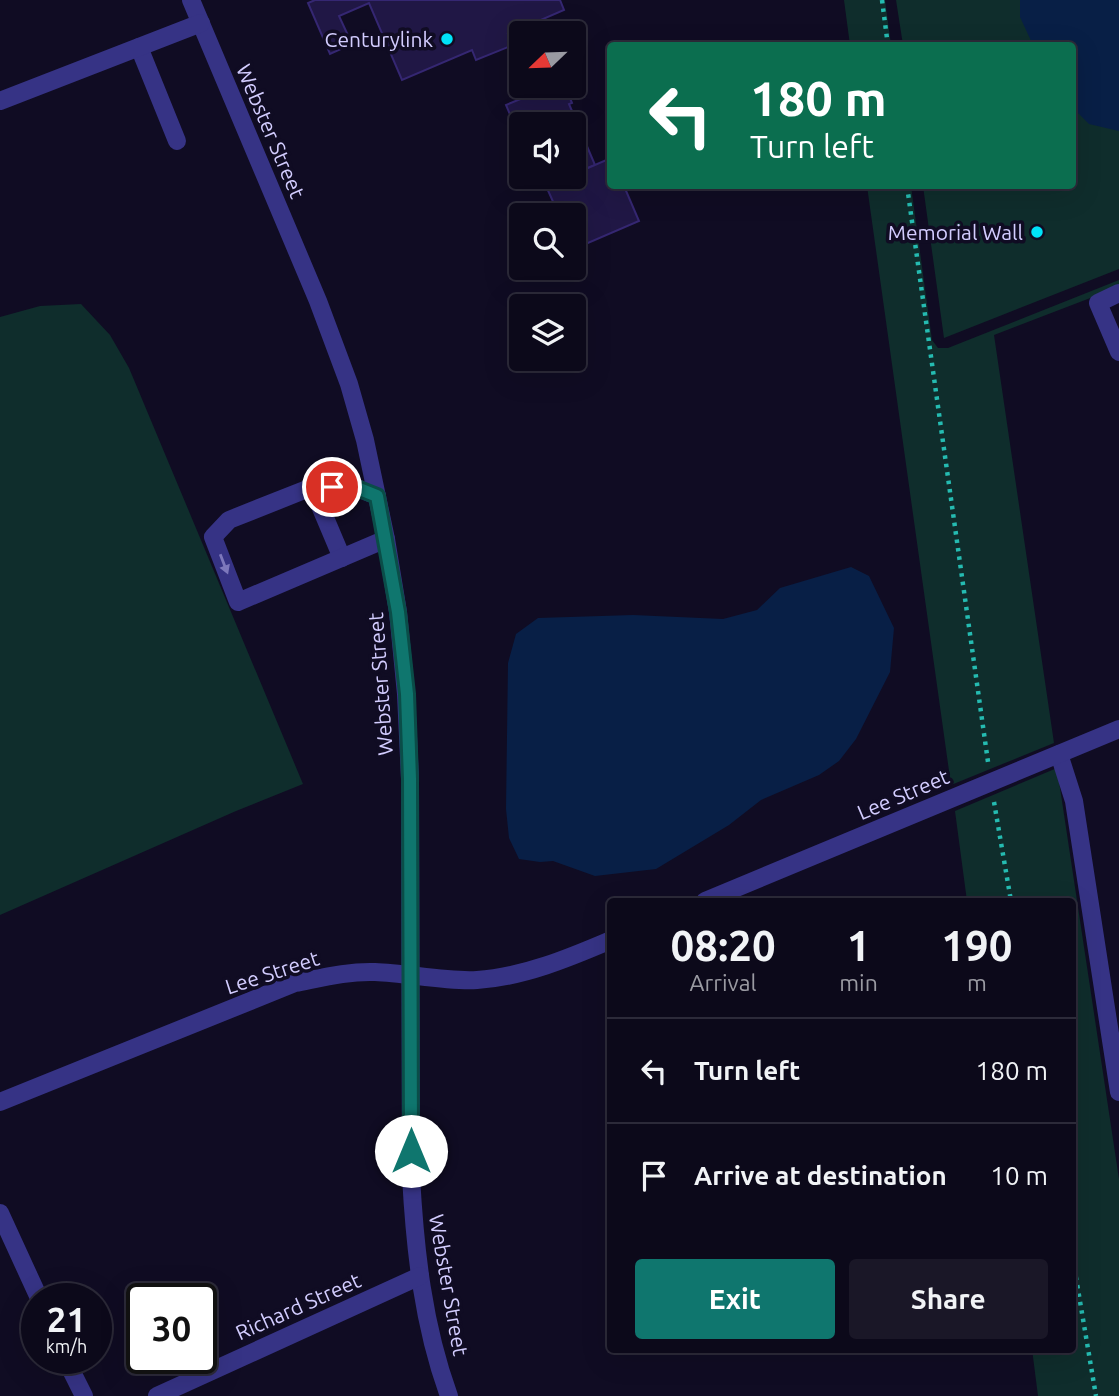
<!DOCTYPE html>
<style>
body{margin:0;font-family:Ubuntu,sans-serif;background:#1a1727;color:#f1f3f6;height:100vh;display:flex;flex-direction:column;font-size:26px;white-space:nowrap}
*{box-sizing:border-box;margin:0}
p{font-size:23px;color:#9a9aa2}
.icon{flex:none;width:38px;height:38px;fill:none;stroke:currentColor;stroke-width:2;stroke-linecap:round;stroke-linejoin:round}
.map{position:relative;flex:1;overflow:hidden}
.details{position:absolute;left:607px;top:898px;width:469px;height:455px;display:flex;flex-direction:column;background:#0c091a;border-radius:7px;box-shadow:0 7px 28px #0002,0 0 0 2px #2c2a39}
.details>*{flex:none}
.banner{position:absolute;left:607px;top:42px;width:469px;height:147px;border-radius:7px;box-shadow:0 7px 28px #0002,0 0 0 2px #2c2a39;background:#0b6e4f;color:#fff;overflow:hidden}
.needle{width:46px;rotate:247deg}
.controls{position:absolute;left:509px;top:21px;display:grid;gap:14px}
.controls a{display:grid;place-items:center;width:77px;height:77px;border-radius:7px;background:#0c091a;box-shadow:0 7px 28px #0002,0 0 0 2px #2c2a39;font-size:35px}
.speed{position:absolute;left:21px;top:1283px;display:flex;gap:14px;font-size:35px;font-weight:700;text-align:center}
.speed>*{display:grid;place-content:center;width:91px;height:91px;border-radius:50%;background:#0c091a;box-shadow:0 7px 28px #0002,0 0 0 2px #2c2a39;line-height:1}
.speed small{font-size:18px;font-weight:400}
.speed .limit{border:4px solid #111;border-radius:10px;background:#fff;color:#111}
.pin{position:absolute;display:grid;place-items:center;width:60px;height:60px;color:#fff;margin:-30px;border:4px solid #fff;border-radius:50%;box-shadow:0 2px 7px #0007}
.me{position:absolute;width:77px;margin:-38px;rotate:0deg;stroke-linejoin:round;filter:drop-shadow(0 0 5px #0008)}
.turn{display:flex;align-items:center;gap:24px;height:147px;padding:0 28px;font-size:32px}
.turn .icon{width:91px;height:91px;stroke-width:2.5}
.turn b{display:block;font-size:49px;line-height:60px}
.eta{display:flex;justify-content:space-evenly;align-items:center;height:119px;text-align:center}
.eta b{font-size:42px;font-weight:700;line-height:49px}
.primary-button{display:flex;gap:14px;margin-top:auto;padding:14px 28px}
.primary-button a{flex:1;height:80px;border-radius:7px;background:#0f766e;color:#fff;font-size:28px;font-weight:700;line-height:80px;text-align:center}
.primary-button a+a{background:#1a1727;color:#f1f3f6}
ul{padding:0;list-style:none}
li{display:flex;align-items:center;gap:21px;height:105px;padding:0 28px;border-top:2px solid #2c2a39}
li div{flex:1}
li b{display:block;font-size:26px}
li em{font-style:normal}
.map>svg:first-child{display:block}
</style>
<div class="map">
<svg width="1119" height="1396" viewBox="0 0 1119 1396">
<rect width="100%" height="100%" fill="#100c23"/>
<g fill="#0f2d2c">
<path d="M844,0h41l6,45h-41z"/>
<path d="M896,0h223v269l-175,69 -21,-152h150v-140l-170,-1z"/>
<path d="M867,186h44l21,154 6,8h10l171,-68v7l-125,48 60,408 -103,42z"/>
<path d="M81,304l29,31 19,33 174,416 -67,27 -236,104v-598l40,-11z"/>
<path d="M1057,768l62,411v217h-81l-6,-47h41v-448h-106l-12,-90z"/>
</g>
<g fill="#081f46">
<path d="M1020,0h99v131l-30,-7 -16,-16v-62l-40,-1 -13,-28z"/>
<path d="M851,567l18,9 25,52 -4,44 -34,67 -17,22 -20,14 -58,25 -32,25 -73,44 -61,7 -42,-15 -13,1 -21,-3 -10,-21 -3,-29 2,-146 8,-29 22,-16 95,-3 90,4 34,-9 23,-22z"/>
</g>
<g fill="#201745" stroke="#352772" stroke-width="2">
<path d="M315,0h245l4,10 -56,24 5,11 -37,15 -4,-10 -70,30 -33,-77 -30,13 13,28 -22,10 -22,-51z"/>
<path d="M552,86h13l7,17 -3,1 26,61 -21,9v-50h-52v19l-16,-38z"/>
<path d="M611,158v28h13l15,35 -65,28v-34h-15l-13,-29 21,-9h7v-3z"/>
<path d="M536,177h31l-26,11z"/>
</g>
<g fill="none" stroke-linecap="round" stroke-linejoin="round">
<g stroke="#25bbb1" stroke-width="4.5" stroke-dasharray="3.5 5" stroke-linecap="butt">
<path d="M882,0l6,46"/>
<path d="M907,186l81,576"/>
<path d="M994,802l17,99"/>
<path d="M1073,1260l23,136"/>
</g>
<g stroke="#363385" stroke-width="18">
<path d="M191,0l127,301 31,83 16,56 21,99 12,73 8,82 4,85 1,397c4,74 12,149 38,220"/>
<path d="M139,47l38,94"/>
<path d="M0,101l201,-78"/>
<path d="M1119,293l-21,10 21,49"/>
<path d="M312,487l30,71"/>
<path d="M377,496l-25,-10 -40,1 -83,33 -16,17 25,65 148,-63"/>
<path d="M1059,754l15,47 45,291"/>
<path d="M705,901l414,-172"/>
<path d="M0,1102l295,-119c26,-5 53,-12 80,-11 32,1 71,10 102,8 46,-3 92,-22 134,-40"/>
<path d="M0,1213l39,85"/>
<path d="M65,1358l19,38"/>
<path d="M157,1396l263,-120"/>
</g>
</g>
<defs><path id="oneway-solid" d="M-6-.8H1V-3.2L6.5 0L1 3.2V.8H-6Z" transform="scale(1.75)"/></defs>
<use fill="#7d78bc" href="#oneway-solid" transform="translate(224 564) rotate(69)"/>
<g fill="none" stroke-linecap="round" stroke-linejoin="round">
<g stroke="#0a4d48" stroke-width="18">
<path id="route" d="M332,487l20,-1 25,10 21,116 9,82 3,85 1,372"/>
</g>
<use href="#route" stroke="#0f766e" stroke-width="12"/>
</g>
<g fill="#00e2f8" stroke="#100c23" stroke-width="2.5">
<circle cx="447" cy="39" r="7"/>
<circle cx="1037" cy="232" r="7"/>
</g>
<g text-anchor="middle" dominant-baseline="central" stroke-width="7" stroke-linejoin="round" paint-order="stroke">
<g font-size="21" fill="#d3cdff" stroke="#100c23" text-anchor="end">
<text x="433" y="39">Centurylink</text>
<text x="1023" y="232">Memorial Wall</text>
</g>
<g font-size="21" fill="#d3cdff" stroke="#100c23">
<text transform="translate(271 131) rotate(67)">Webster Street</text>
<text transform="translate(380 684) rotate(-94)">Webster Street</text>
<text transform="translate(903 794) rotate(-23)">Lee Street</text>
<text transform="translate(272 972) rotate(-18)">Lee Street</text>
<text transform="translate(449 1285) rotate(80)">Webster Street</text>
<text transform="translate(298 1306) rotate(-24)">Richard Street</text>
</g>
</g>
</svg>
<div class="controls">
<a><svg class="needle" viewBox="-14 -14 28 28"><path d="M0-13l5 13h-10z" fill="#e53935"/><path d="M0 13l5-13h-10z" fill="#9a9aa2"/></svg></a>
<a><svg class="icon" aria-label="sound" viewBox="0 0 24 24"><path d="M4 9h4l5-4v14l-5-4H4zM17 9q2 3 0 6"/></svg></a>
<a><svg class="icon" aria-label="search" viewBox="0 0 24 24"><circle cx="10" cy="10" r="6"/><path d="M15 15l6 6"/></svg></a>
<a><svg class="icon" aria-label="layers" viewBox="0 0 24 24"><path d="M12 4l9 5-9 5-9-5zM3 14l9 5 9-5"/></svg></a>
</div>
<div class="speed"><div>21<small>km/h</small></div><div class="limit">30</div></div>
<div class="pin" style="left:332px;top:487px;background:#d93025"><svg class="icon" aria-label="arrive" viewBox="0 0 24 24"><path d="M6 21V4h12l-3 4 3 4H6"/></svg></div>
<svg class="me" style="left:411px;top:1151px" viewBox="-20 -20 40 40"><circle r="19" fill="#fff"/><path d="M0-13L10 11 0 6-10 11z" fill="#0f766e"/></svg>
<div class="banner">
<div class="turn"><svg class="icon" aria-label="left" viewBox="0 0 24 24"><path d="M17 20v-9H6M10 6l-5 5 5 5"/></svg><div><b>180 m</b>Turn left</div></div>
</div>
<section class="details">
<div class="eta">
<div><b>08:20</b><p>Arrival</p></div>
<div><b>1</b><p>min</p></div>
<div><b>190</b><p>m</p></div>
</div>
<ul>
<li><svg class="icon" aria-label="left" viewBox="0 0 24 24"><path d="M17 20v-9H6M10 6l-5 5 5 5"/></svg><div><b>Turn left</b></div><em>180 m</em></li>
<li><svg class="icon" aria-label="arrive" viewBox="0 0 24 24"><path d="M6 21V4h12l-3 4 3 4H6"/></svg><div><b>Arrive at destination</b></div><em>10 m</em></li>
</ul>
<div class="primary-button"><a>Exit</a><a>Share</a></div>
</section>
</div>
